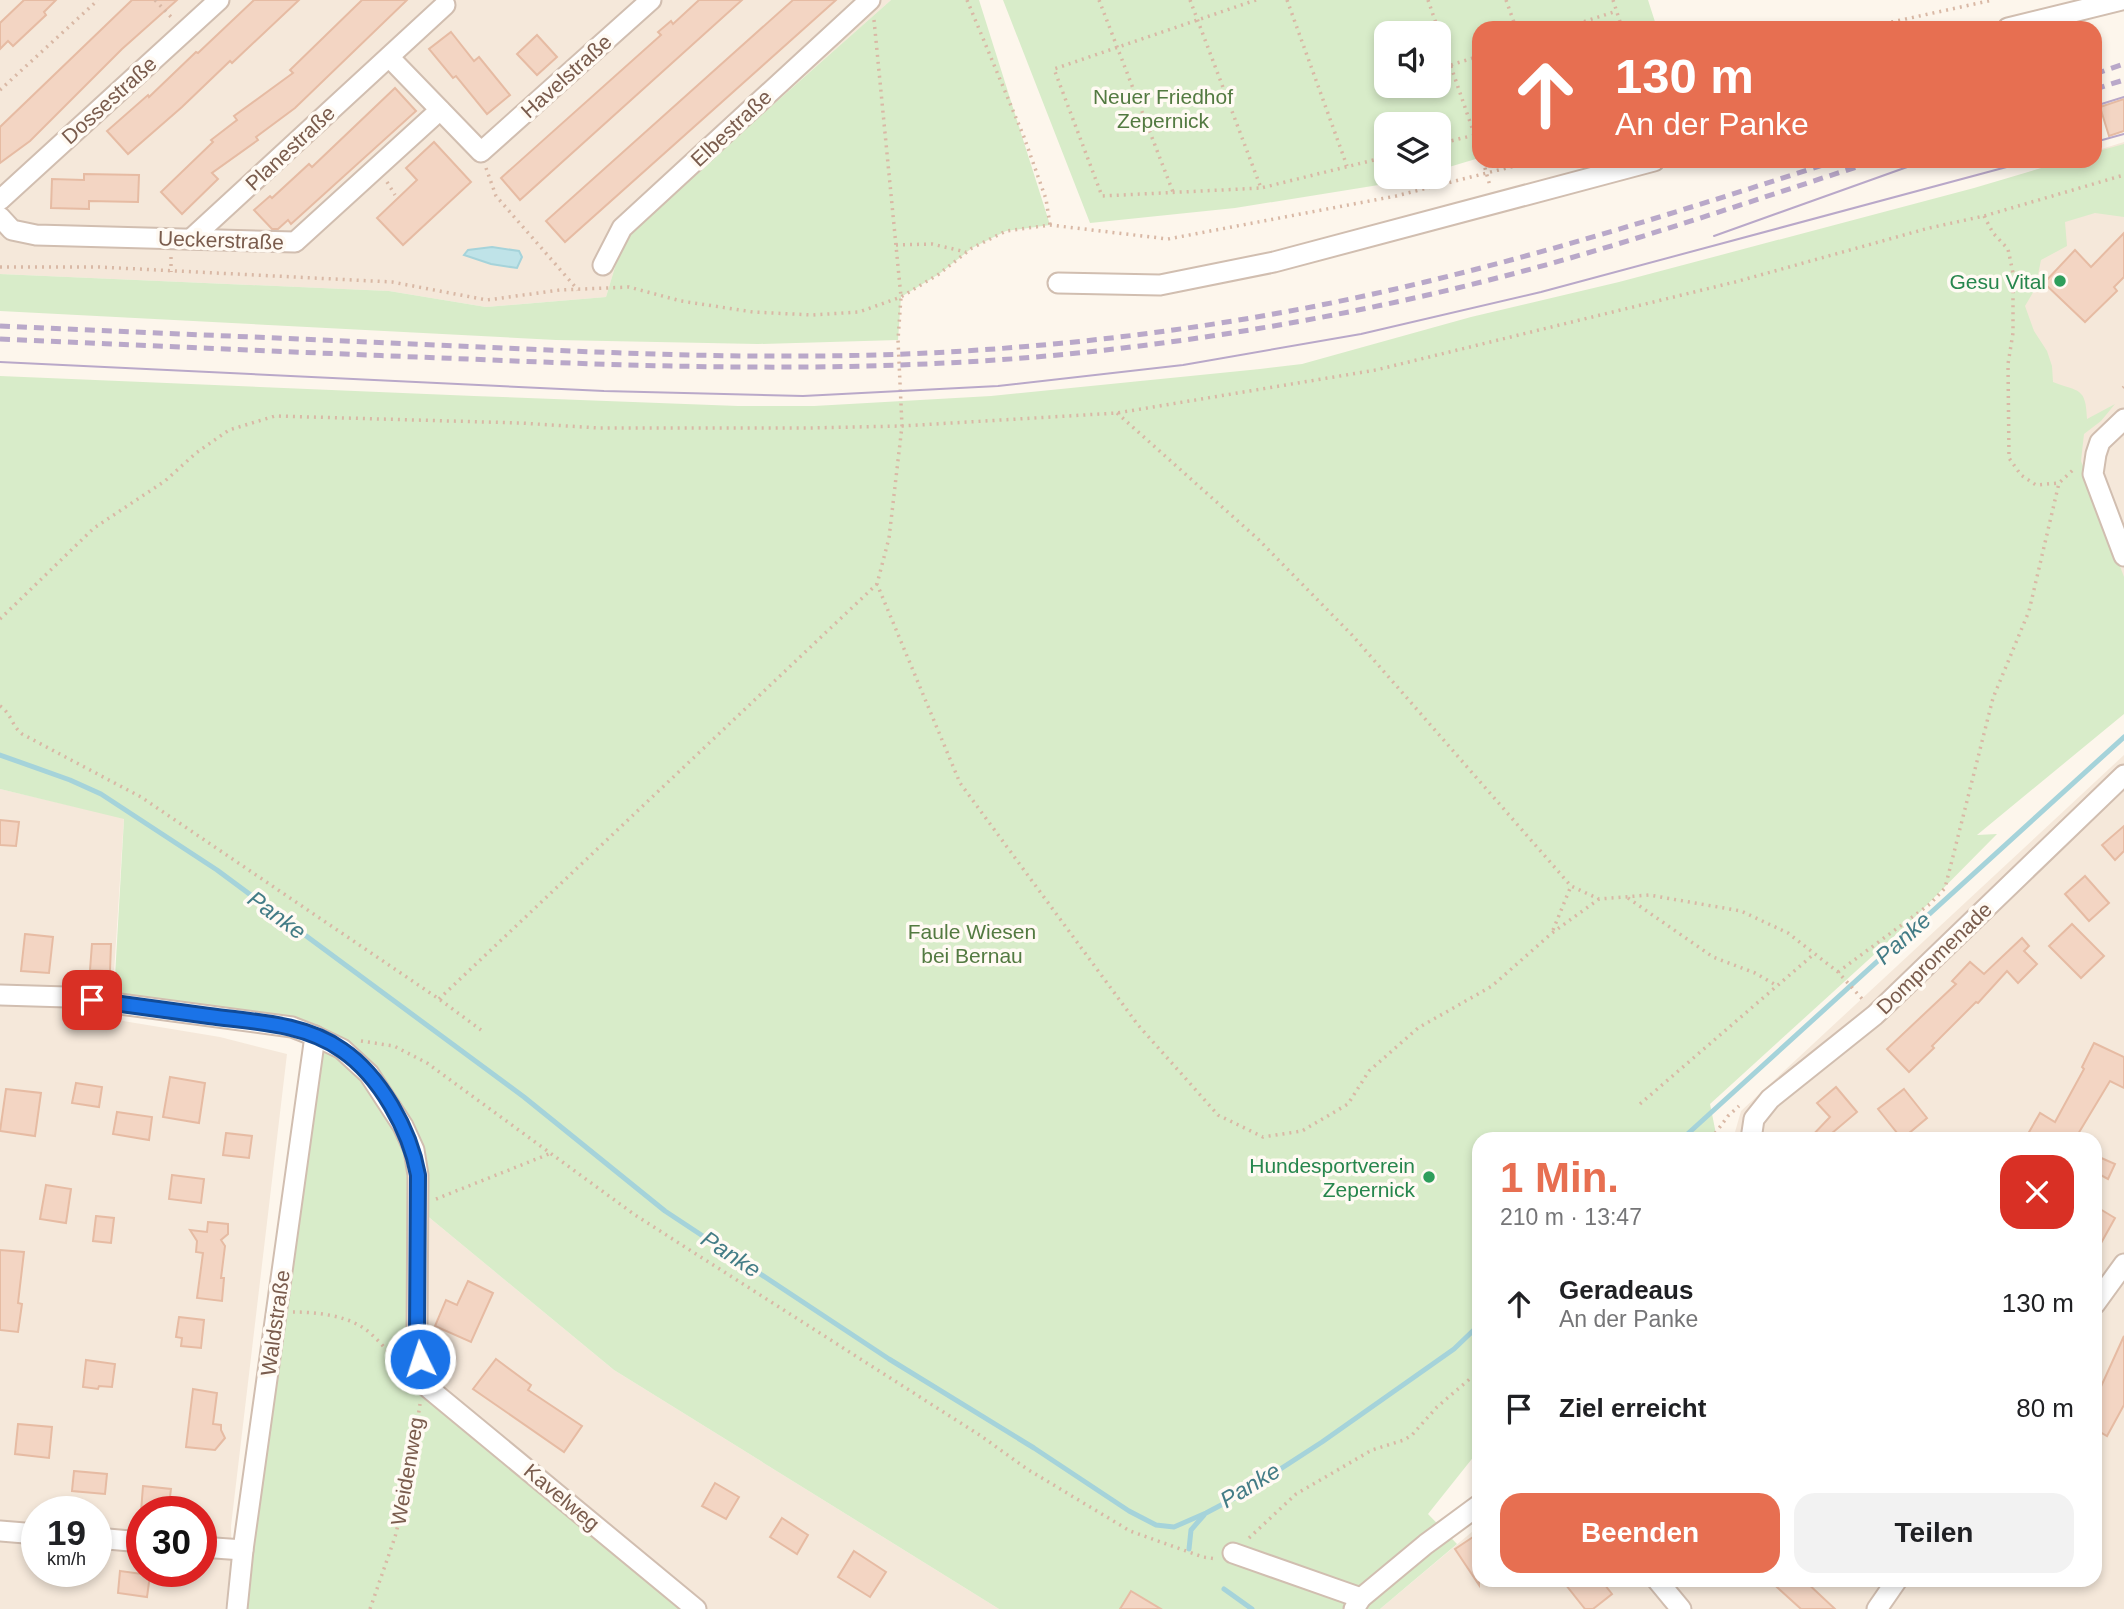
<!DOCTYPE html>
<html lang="de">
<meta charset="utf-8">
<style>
body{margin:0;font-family:Arial,sans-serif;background:#f2f2f2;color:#202124;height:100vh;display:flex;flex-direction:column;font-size:26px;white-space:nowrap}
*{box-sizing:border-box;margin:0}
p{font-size:23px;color:#757577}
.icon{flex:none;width:38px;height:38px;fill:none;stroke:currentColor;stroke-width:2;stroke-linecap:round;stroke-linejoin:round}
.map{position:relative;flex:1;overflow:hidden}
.side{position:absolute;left:1472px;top:1132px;width:630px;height:455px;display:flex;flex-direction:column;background:#fff;border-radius:21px;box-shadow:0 4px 10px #0003}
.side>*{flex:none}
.hud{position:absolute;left:1472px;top:21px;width:630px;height:147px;border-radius:21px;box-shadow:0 4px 10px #0003;background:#e76f51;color:#fff;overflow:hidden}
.buttons{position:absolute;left:1374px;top:21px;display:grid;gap:14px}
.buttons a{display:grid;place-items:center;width:77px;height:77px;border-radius:14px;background:#fff;box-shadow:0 4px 10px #0003;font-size:35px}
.speed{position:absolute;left:21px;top:1496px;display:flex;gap:14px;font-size:35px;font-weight:700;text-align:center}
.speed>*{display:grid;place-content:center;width:91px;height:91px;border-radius:50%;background:#fff;box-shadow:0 4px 10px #0003;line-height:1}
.speed small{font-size:18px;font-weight:400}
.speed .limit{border:10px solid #d22;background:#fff;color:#111}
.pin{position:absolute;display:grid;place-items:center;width:60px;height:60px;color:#fff;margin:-30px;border-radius:14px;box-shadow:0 4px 10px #0006}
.me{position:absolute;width:77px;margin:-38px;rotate:356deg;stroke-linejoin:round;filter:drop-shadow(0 0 5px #0008)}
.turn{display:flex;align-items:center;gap:24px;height:147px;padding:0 28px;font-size:32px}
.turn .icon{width:91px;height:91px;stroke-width:2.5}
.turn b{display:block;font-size:49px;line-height:60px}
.round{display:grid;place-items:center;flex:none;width:74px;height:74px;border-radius:21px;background:#f2f2f2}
.head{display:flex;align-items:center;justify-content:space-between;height:119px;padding:0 28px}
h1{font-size:42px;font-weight:600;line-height:52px;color:#e76f51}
.button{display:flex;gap:14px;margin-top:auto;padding:14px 28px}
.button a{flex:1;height:80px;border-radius:21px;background:#e76f51;color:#fff;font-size:28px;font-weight:600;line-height:80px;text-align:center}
.button a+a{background:#f2f2f2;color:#202124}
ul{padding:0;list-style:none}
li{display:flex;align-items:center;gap:21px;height:105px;padding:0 28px}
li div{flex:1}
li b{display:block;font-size:26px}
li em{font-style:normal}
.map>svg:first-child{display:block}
</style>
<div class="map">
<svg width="2124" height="1609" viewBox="0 0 2124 1609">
<rect width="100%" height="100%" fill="#fdf6ec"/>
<g fill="#f5e8da" fill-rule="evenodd">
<path d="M0,0h891l-267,237 -18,60 -120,10 -97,-16 -389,-17z"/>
<path d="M2124,142v471l-161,-420 101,-32h31v-10z"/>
<path d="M2124,755v854h-744l99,-83v54h616v-441h-362l8,-28z"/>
<path d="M0,789l124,29 -13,201 109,18 67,17 -56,472 1,45 -7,38h-225zM37,1512h59v60h-59zM142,1512h59v60h-59z"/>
<path d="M425,1214l189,156 385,239h-465l-99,-211 3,-20 -9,-29z"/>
</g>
<g fill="#d8ecc9" fill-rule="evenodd">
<path d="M891,0h88l71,225 -44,6 -34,17 -33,26 -38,23 -3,43 -140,4 -202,-4 -556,-29v-37l389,17 97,16 120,-10 18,-60z"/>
<path d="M1003,0h645l9,28h-178v130l-40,12 -1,-46h-52v53h28l-23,6 -156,25 -145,15zM1386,33h52v53h-52z"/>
<path d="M2124,144v73l-29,-4 -30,9 2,24 -26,14 -6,29 -10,17 9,25 13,20 5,15 1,16c26,10 33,5 34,37l28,-15 -14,17 -17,13 -3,27 43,116v137l-147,121 20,-1 -86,87 -201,183 7,35h-238v311l-51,64 29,30 -77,65h-381l-385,-239 -189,-156 -4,171 267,224h-446l79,-554 3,-4 3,-17 -213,-40 10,-175 -124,-30v-413l474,20 264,10h76l177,-10 269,-27 42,-5 169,-47 148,-35 355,-94 91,-27h30v-9z"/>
</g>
<path fill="#bfe3e8" stroke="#a5d3da" stroke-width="2" d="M492,247l27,4 3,6 -5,11 -26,-4 -27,-9 4,-5z"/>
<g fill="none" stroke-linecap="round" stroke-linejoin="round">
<g stroke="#a5d3da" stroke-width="5">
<path d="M0,755l70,25 31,14 116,76 307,227 141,114 224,148 145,89 95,63 27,14 18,2 32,-14 36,-19 80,-52 132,-93 25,-24"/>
<path d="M1682,1139l442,-402"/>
<path d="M1189,1549l2,-19 13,-15"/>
<path d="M1224,1589l28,20"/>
</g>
</g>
<g fill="#f3d5c3" stroke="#e6bba3" stroke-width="2">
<path d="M24,0h32l-12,12 2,3 -33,31 -5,-5 -8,8v-26z"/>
<path d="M132,0h45l-55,49 -92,92 -30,22v-36z"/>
<path d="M254,0h45l-67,63 -2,-2 -48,46 -54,47 -21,-23 41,-36 1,2 47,-45 2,1z"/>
<path d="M362,0h45l-112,108 -39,29 2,3 -46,33 6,6 -36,35 -21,-22 52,-50 -2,-2 26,-20 -3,-4 59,-43 -3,-3z"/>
<path d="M699,0h43l-222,200 -19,-22 160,-143 -3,-3 13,-11 2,3z"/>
<path d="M793,0h43l-271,242 -19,-21z"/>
<path d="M451,32l23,29 5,-4 31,38 -23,19 -31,-38 -3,2 -24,-29z"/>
<path d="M537,35l20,22 -20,18 -20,-21z"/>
<path d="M395,88l21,23 -125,113 -3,-4 -10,9h-6l-18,-19 16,-14 2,2 37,-34 3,3z"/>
<path d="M2124,99v32l-15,5 -9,-29z"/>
<path d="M434,142l37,40 -68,63 -26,-27 40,-38 -11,-12z"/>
<path d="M84,174l55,1 -1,27 -49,-1v8l-38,-1 1,-29 32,1z"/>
<path d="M2124,233v44l-10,10 3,4 -32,31 -41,-39 31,-33 16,17z"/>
<path d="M0,820l19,2 -3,24 -16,-1z"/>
<path d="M2124,826v25l-9,9 -13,-15z"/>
<path d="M2085,876l24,27 -20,18 -24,-27z"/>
<path d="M2072,924l32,32 -23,22 -32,-32z"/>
<path d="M25,934l28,3 -4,36 -28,-2z"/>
<path d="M2022,938l7,8 -5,5 13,13 -19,19 -11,-12 -29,32 -2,-1 -44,44 2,2 -25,24 -22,-23 69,-65 -4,-3 18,-19 14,12z"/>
<path d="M92,944h19l-1,27 -20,-1z"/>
<path d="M2094,1043l30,14v31l-14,-7 -35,58h-50l15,-26 15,9 29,-53 -2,-2z"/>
<path d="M170,1077l35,6 -6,40 -36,-6z"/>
<path d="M76,1083l26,4 -3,20 -27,-4z"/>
<path d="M1836,1087l21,25 -32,27h-16l21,-22 -13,-14z"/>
<path d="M6,1089l35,4 -6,43 -35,-5z"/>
<path d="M1904,1089l23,29 -25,21 -24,-30z"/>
<path d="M117,1112l35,5 -3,23 -36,-6z"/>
<path d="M226,1133l26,3 -3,22 -26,-3z"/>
<path d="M2099,1157l16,7 -7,15 -13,-7v-7z"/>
<path d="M172,1175l32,4 -3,24 -32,-4z"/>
<path d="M46,1185l25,4 -5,34 -26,-4z"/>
<path d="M2095,1206l20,12 -20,36z"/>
<path d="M96,1216l18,2 -3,25 -18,-2z"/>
<path d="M208,1222l20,2v10l-7,6 4,6 -4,32h3l-2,23 -25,-3 6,-45 -7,-1 1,-11 -7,-11 17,2z"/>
<path d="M0,1250l24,2 -6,51 4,1 -4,28 -18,-2z"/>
<path d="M468,1281l25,12 -22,49 -36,-16 11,-26 11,5z"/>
<path d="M179,1317l25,3 -3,28 -20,-2 1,-8 -6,-1z"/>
<path d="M2124,1336v69l-17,31 -12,-7v-41l4,3z"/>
<path d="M496,1359l35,26 -3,5 54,36 -18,26 -91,-63z"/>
<path d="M86,1360l29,4 -3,23 -13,-1 -1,3 -15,-2z"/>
<path d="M193,1389l24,4 -4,31 8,1v5l4,8 -10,12 -29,-3z"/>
<path d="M18,1424l34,3 -3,31 -34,-4z"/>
<path d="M74,1471l33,3 -2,20 -33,-3z"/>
<path d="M715,1483l24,14 -13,22 -24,-13z"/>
<path d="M143,1486l28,3 -3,23h-27z"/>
<path d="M782,1518l26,17 -11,19 -27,-17z"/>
<path d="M1479,1533v52l-24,-36z"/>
<path d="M854,1551l32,21 -16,25 -32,-20z"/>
<path d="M120,1571l30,4 -3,22 -29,-4z"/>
<path d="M1562,1580h39l11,14 -19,15h-8z"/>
<path d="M1769,1580h35l31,29h-34z"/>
<path d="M1131,1591l30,18h-41z"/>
</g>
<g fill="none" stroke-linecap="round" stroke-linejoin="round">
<g stroke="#d1beb0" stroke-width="23">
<g id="minor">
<path d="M2008,28l114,-28"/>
<path d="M389,57l92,95 170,-152"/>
<path d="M0,200l219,-200"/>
<path d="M0,217l12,13 24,5 259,7 145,-132"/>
<path d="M192,238l253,-233"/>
<path d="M603,265l19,-37 248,-228"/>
<path d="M1058,283l102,2 114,-23 380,-101"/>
<path d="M2124,419l-24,23 -4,12 -3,20 31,82"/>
<path d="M0,995l67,2 225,30 23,9 27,13 27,25 34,52 11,24 4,25 -1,161 9,50 270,223"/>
<path d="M1751,1139l3,-20 16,-20 105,-84 249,-240"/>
<path d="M2095,1304l29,-40"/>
<path d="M0,1531l37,3"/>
<path d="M96,1538l46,4"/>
<path d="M201,1547l42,3"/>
<path d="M1233,1553l128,45"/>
<path d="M1657,1580l24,29"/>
<path d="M237,1609l6,-59 72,-514"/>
<path d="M1354,1609l7,-11 65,-54 53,-39"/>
<path d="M1877,1609l20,-29"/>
</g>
</g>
<g stroke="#d9b8a5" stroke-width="3.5" stroke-dasharray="2 5" stroke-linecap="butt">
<path d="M155,0l18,19"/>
<path d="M967,0l57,137 22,62 4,26"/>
<path d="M1099,0l74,192"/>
<path d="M1190,0l71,188 125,-31"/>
<path d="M1256,0l-202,69 48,127 159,-8"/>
<path d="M1287,0l60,166"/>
<path d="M1428,0l51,148"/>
<path d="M1506,0l10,28"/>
<path d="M1613,0l9,28"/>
<path d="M874,20l27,277 -3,43 4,86 -13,112 -12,46 83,199 178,242 80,90 45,22 39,-6 46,-27 21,-33 49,-43 74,-42 60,-53 47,-34"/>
<path d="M1564,28l53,-17"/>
<path d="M1864,28l129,-28"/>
<path d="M1451,65l28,-9"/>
<path d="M0,90l98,-90"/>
<path d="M1438,144l41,-10"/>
<path d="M1483,161l7,25"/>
<path d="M486,168l10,28 82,94"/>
<path d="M387,182l8,13"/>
<path d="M1984,216l9,17 15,16 5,24v60l-5,31 1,94 12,17 15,10 23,-2 15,-14"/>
<path d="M896,245l36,-1 34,8"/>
<path d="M171,257v15"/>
<path d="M0,267h99l293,15 95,18 73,-10 69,-3 52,14 72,11 59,3 47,-3 42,-15 38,-23 33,-26 34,-17 44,-6 118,14 228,-43 138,-35"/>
<path d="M2123,388l1,-1"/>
<path d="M1117,413l141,126 94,96 219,251 28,13 50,-4 92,16 47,22 50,39 26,29"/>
<path d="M0,619l94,-91 71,-47 31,-28 33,-23 46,-14 245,7 79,5h210l93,-2 215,-13 259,-43 359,-88 194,-54 55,-12 140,-41"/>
<path d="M0,706c11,7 12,20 22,28l119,63 298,202 42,31"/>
<path d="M1628,898l85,59 42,16 21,12"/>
<path d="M1553,930l18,-44"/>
<path d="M1838,972l92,-68 15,-16 48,-190 36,-87 30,-128"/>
<path d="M439,999l438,-415"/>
<path d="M361,1041l33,5 33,17 208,152 346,221 46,33 103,62 73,26 14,2"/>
<path d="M1640,1104l174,-150"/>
<path d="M1711,1139l17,-23 11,-10"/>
<path d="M436,1199l113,-45"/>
<path d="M293,1312c22,0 50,3 69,15 17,11 29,30 43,43"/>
<path d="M1249,1538l47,-44 76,-44 32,-10 8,-5 25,-28 42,-36"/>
<path d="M370,1609l25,-72 13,-52 12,-81"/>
</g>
<use href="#minor" stroke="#fff" stroke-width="19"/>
<g stroke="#b9a8c9" stroke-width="2">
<path d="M2095,106l29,-9"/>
<path d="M2095,142l29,-8"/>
<path d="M1714,236l210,-75"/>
<path d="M0,362l604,29 199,5 195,-10 185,-21 178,-31 180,-42 488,-131"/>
</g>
<g stroke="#b9a8c9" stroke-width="5" stroke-dasharray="10 7" stroke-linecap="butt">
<path d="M2095,74l29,-10"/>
<path d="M2095,89l29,-9"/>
<path d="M0,326c152,7 305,13 457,20 115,5 231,11 346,10 153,0 313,-14 465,-41 193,-34 380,-93 567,-154"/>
<path d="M0,339c156,7 312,14 468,20 207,9 414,15 620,-7 139,-15 278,-40 413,-75 127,-33 250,-76 374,-116"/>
</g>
</g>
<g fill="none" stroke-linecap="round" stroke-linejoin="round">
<g stroke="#114b97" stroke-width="18">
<path id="route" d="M92,1000c39,5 78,11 117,16 45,6 95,7 133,34 38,26 68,80 76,125l-1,161 3,23"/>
</g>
<use href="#route" stroke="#1a73e8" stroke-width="12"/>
</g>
<g fill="#2e9e5b" stroke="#fffaf3" stroke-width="2.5">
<circle cx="2060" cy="281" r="7"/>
<circle cx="1429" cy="1177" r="7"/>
</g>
<g text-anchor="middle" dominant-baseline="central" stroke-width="7" stroke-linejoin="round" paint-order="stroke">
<g font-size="21" fill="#7a5c4d" stroke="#fffaf3">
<text transform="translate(566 76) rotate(-42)">Havelstraße</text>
<text transform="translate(109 100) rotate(-42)">Dossestraße</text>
<text transform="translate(731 128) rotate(-43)">Elbestraße</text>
<text transform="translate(290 148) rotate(-43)">Planestraße</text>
<text transform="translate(221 240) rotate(2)">Ueckerstraße</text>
<text transform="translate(1934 958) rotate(-44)">Dompromenade</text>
<text transform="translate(275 1323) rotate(-82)">Waldstraße</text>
<text transform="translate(407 1471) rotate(-80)">Weidenweg</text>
<text transform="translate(562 1497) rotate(40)">Kavelweg</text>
</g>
<g font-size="21" fill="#537a41" stroke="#fffaf3">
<text x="1163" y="96">Neuer Friedhof<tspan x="1163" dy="24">Zepernick</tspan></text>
<text x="972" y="931">Faule Wiesen<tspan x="972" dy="24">bei Bernau</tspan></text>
</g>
<g font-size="21" fill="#27864d" stroke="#fffaf3" text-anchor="end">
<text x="2046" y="281">Gesu Vital</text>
<text x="1415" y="1165">Hundesportverein<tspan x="1415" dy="24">Zepernick</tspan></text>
</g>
<g font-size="23" font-style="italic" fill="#437c86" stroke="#fffaf3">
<text transform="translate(277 915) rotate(36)">Panke</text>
<text transform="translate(1903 938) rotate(-42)">Panke</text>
<text transform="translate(731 1254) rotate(33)">Panke</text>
<text transform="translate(1250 1485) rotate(-31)">Panke</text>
</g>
</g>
</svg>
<div class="buttons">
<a><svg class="icon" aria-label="sound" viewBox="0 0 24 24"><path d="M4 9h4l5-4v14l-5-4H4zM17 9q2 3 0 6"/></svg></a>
<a><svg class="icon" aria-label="layers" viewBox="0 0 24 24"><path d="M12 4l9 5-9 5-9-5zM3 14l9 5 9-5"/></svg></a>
</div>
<div class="speed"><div>19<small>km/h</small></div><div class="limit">30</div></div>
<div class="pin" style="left:92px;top:1000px;background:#d93025"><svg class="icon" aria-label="arrive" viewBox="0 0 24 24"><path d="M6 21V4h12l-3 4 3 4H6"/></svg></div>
<svg class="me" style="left:420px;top:1359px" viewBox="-20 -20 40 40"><circle r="17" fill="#1a73e8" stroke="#fff" stroke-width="3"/><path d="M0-11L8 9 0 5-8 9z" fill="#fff"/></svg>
<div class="hud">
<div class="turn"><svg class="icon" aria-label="ahead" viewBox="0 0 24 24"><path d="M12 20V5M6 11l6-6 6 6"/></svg><div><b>130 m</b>An der Panke</div></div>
</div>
<section class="side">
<div class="head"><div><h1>1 Min.</h1><p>210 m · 13:47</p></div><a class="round" style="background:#d93025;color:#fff"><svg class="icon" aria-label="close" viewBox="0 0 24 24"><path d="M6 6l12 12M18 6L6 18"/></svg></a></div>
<ul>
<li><svg class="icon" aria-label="ahead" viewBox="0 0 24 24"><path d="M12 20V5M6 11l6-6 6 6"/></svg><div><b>Geradeaus</b><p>An der Panke</p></div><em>130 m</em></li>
<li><svg class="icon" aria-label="arrive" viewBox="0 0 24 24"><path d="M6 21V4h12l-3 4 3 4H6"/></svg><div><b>Ziel erreicht</b></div><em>80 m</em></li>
</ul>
<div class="button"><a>Beenden</a><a>Teilen</a></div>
</section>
</div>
